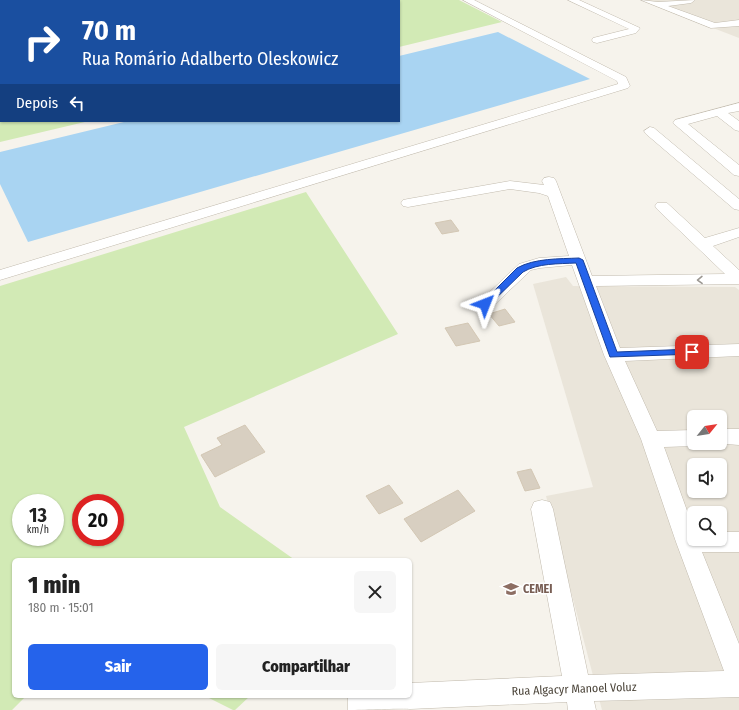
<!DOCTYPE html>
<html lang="pt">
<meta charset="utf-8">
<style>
body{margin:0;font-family:"Fira Sans Condensed",sans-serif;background:#f6f6f6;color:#222;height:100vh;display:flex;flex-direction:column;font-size:15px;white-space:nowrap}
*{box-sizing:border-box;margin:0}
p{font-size:13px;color:#767676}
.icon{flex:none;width:22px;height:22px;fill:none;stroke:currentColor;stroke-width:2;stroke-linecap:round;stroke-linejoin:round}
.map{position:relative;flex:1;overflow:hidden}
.drawer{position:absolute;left:12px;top:558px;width:400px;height:140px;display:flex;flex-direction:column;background:#fff;border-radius:6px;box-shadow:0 1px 3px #0004}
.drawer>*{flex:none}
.top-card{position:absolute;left:0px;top:0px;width:400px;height:122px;box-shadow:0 1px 3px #0004;background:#1a4fa0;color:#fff;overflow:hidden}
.needle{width:26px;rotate:60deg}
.buttons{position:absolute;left:687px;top:410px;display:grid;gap:8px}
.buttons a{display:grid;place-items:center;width:40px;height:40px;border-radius:6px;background:#fff;box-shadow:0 1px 3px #0004;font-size:20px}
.speed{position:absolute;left:12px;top:494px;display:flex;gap:8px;font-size:20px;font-weight:700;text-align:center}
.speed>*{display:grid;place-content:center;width:52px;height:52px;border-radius:50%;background:#fff;box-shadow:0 1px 3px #0004;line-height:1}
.speed small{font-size:10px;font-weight:400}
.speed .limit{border:6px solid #d22;background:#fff;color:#111}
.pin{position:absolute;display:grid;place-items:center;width:34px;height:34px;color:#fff;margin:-17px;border-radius:8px;box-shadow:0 2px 6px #0006}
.me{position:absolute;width:44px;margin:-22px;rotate:45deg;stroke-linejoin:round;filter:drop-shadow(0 0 3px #0008)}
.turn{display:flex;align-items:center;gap:14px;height:84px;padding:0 16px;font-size:18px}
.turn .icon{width:52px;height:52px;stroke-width:2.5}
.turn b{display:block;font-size:28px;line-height:34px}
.then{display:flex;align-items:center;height:38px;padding:0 16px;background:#0003;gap:8px;font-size:15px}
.round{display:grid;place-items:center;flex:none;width:42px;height:42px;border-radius:6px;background:#f6f6f6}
.summary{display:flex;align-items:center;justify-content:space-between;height:68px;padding:0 16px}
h1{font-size:24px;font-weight:800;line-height:30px}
.action{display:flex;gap:8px;margin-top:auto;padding:8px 16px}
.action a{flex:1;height:46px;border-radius:6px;background:#2563eb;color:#fff;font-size:16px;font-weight:800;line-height:46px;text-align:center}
.action a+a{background:#f6f6f6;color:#222}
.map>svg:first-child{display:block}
</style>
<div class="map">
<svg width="739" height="710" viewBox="0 0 739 710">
<rect width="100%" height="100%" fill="#f6f3ec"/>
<g fill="#eae5da" fill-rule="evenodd">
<path d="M641,0h98v38z"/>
<path d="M566,277l7,9 162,1 4,3v420h-137l-56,-214 47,-9 -60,-203zM694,417h26v26h-26zM694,465h26v26h-26zM694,513h26v26h-26z"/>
</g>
<g fill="#d2eab5" fill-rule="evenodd">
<path d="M0,0h190l-189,1v18z"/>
<path d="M225,0h234l43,22 -103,25v-46h-177z"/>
<path d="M0,30l1,91h88l-89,21z"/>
<path d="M306,192l92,142 -214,93 36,80 75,53h-281v136h12l-14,14h-12v-424zM21,503h34v34h-34zM81,503h34v34h-34z"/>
<path d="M205,696h45l-15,14h-2z"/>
</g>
<path fill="#a9d4f2" d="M498,32l92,47 -562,163 -28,-58v-32l128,-31h271v-65z"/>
<g fill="#d8cfc1" stroke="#d3c7b4">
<path d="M451,220l8,11 -17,3 -7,-11z"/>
<path d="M505,309l10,13 -16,4 -10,-12z"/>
<path d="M468,323l12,18 -24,5 -11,-18z"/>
<path d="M245,425l20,27 -50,25 -14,-22 21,-10 -5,-7z"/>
<path d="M531,469l9,19 -15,3 -8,-19z"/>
<path d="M389,485l14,18 -24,11 -13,-18z"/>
<path d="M458,490l17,21 -54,31 -17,-23z"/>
</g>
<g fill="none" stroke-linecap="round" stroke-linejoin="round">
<g stroke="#c2bbae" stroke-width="1">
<g id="minor">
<path d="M463,0h11l152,77 4,9 -2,2 -628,192v-10l618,-186 -1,-3z"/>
<path d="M568,0h11l61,28 -4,5 -39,10 -4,-1 -1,-2 1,-2 36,-9z"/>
<path d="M641,0l17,2 37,-2 -4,3 -23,3 47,17 24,-3v6l-28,2z"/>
<path d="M1,103v8l-1,1v-8z"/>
<path d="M739,103v8l-11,2 11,8v10l-4,-1 -18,-14 -29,8 51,41v11l-5,-1 -61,-52 2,-3z"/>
<path d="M650,127l4,1 85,71v11l-5,-1 -88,-75 -2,-3z"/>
<path d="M549,177l5,1 2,3 36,95 133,-2 -68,-65 -2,-3 2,-3h10l38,35 34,-10v9l-26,9 26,24v14l-143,2 24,62 119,-4v12l-114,5 32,70 37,-1v13h7l-7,3 -30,1 30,83v9h26v-7h19v20h-37l37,92v53l-145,4 2,9h-28l-1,-8 -157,7c-4,-1 -52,1 -62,1v-14h62v-13l152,-7 -31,-167 3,-7 8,-2 8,2 3,7 35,166 136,-4 -48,-129 -35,-103 -37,-84 -32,-90 -32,3 -9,2 -40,38 -6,1 -6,-1 -2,-4 42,-40 20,-6 30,-2 -21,-60 -9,-3 -29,-4 -102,18 -5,-1 -2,-3 2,-3 5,-1 102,-18 34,4 -2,-4 2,-3z"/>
<path d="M720,429h19v16l-25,-2h6z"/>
</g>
</g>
<use href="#minor" fill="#fff" fill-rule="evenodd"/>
</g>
<defs><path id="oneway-chevron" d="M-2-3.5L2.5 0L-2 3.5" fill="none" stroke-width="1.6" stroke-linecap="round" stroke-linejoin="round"/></defs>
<use stroke="#9c9892" href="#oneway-chevron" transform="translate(700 280) rotate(179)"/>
<path fill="#2563eb" stroke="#184099" d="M579,258l4,2 34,92 75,-3 3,1v4l-85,3 -34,-94c-18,1 -38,0 -53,9l-35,34h-6l-1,-2 36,-36c18,-10 42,-9 62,-10z"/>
<defs>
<g id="school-bare" transform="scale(1.2)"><path d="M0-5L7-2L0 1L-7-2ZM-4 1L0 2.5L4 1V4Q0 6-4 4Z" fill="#8d6e63" stroke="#fff" stroke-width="2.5" paint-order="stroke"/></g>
</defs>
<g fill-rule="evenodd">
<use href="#school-bare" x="511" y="589"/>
</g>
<g text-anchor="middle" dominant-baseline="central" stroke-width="3" stroke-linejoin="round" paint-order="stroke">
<g font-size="12" font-weight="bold" fill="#785e54" stroke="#fff" text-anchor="start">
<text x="523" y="589">CEMEI</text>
</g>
<g font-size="12" fill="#4b4439" stroke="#fff">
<text transform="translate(574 689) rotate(-2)">Rua Algacyr Manoel Voluz</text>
</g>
</g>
</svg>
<div class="buttons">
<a><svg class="needle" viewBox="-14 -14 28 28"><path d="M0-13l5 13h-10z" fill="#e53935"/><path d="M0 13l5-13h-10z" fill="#767676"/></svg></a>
<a><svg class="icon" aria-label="sound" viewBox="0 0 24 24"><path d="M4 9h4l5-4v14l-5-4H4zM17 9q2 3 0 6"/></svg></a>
<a><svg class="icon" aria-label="search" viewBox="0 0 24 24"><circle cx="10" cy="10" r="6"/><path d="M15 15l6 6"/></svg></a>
</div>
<div class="speed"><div>13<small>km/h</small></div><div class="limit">20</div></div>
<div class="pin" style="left:692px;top:352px;background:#d93025"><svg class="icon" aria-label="arrive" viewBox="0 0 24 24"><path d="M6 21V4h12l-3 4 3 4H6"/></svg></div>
<svg class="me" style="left:485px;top:304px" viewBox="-20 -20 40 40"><path d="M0-17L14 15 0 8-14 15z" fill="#2563eb" stroke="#fff" stroke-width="4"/></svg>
<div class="top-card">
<div class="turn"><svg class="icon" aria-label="right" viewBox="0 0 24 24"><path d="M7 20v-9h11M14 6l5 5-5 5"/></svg><div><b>70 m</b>Rua Romário Adalberto Oleskowicz</div></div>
<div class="then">Depois<svg class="icon" aria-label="left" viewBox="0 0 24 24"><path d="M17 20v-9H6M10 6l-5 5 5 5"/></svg></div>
</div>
<section class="drawer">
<div class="summary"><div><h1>1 min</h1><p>180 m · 15:01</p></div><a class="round"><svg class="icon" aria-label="close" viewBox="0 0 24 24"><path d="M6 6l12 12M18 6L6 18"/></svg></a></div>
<div class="action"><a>Sair</a><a>Compartilhar</a></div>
</section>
</div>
